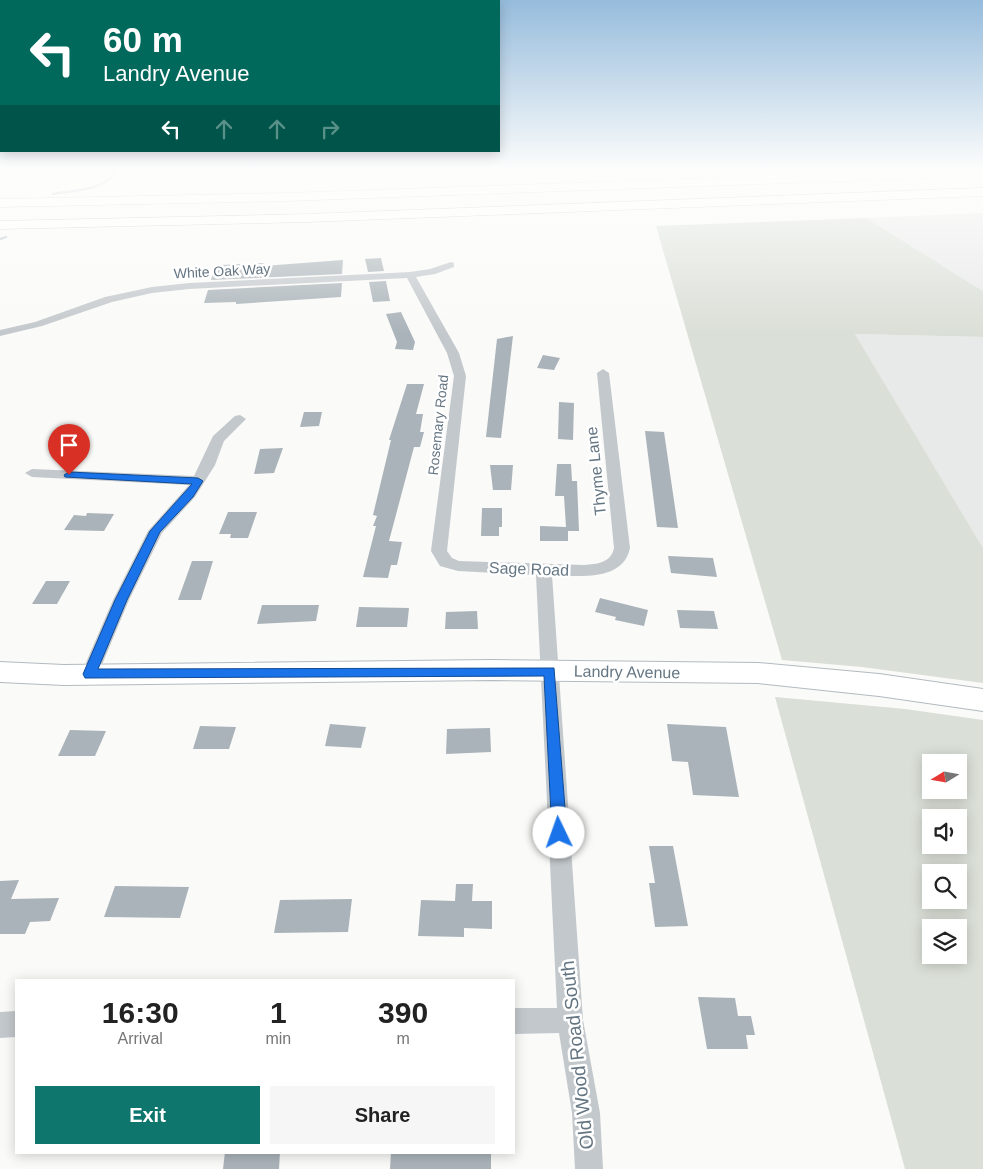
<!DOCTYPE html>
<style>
body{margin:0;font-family:Helvetica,sans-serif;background:#f6f6f6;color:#222;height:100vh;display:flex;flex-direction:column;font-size:19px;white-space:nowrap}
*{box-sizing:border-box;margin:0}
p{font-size:16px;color:#767676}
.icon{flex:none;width:28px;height:28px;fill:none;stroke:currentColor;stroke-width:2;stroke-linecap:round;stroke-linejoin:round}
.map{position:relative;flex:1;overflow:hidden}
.sheet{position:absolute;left:15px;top:979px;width:500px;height:175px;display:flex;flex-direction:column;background:#fff;border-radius:0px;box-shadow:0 2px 12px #0003}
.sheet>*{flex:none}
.top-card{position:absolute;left:0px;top:0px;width:500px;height:152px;box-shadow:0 2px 12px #0003;background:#00695c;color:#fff;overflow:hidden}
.needle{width:32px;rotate:259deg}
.tools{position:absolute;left:922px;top:754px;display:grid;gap:10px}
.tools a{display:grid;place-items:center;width:45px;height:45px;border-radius:0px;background:#fff;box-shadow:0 2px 12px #0003;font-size:25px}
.pin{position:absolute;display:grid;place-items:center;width:42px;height:42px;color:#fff;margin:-51px -21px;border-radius:50% 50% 50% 0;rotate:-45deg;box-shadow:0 0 5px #0007}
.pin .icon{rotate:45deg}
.me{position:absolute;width:55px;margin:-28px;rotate:357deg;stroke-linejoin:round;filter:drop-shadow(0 0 4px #0008)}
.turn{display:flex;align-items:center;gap:18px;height:105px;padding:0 20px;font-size:22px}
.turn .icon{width:65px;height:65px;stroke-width:2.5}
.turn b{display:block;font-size:35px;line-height:42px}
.lanes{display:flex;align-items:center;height:48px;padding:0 20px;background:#0003;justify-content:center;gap:25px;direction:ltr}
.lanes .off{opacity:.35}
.eta{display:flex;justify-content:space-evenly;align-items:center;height:85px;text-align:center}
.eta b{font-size:30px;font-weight:700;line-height:35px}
.primary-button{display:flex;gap:10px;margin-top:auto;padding:10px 20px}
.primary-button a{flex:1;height:58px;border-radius:0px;background:#0f766e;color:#fff;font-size:20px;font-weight:700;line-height:58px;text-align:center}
.primary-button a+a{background:#f6f6f6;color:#222}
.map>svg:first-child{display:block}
</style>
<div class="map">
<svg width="983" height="1169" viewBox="0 0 983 1169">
<rect width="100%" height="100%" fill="#fafaf8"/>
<g fill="#e8e9e9">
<path d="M983,213v78l-117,-73z"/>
<path d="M855,334l128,3v211z"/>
</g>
<g fill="#dadfd7" fill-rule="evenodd">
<path d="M866,218l117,73v46l-128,-3 128,214v135l-121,-16 -80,-7 -126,-434z"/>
<path d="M775,697l130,12 78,11v449h-78zM931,762h28v28h-28zM931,818h28v27h-28zM931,872h28v28h-28zM931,928h28v27h-28z"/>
</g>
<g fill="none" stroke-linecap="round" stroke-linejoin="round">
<g stroke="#bbc7cb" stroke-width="2.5">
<path d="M53,194c22,-4 50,-3 64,-23"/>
<path d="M0,239l6,-2"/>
</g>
</g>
<g fill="#aab3b9">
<path d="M381,258l3,13 -16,1 -3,-13z"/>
<path d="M343,260l-1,14 -131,6 4,-14 5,-1 44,-2 -1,3z"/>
<path d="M386,281l4,20 -17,1 -4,-20z"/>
<path d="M342,283l-1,14 -105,7v-2l-32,1 4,-13z"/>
<path d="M401,312l14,30 -2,8 -18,-1 2,-7 -11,-28z"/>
<path d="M513,336l-12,102 -15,-1 11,-98z"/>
<path d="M543,355l17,3 -6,12 -17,-2z"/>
<path d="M407,384h17l-8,30h7l-3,18h4l-4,15h-6l-25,94 13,1 -5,23h-6l-3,13 -25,-1 13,-51h-3l4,-10 -4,-1 18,-75h-2z"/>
<path d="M559,402l15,1 -1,37 -15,-1z"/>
<path d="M304,412h18l-3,14 -19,1z"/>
<path d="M645,431l19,1 14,96 -21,-1z"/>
<path d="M283,448l-9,25 -20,1 6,-25z"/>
<path d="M557,464h14l1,17h5l2,50h-11v10h-28v-15l26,1 -2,-31h-9z"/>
<path d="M490,465h23l-2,25h-18z"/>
<path d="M482,508h20v19h-3v9h-18z"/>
<path d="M228,512h29l-9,26h-18l1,-4h-12z"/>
<path d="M87,513l27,1 -10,17 -40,-1 10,-15 12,1z"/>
<path d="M668,556l45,2 4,19 -46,-4z"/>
<path d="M192,561h21l-12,39h-23z"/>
<path d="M46,581h24l-13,23h-25z"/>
<path d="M600,598l48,12 -4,16 -29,-6 1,-3 -21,-5z"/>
<path d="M262,605h57l-3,16 -59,3z"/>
<path d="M359,607l50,1 -2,19h-51z"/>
<path d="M677,610l37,1 4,18 -38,-1z"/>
<path d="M477,611l1,18h-33l1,-17z"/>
<path d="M330,724l36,3 -5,21 -36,-2z"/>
<path d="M667,724l59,3 13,70 -46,-2 -5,-33 -16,-1z"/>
<path d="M200,726l36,1 -7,22h-36z"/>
<path d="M490,728l1,24 -45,2 1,-25z"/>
<path d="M70,730l36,1 -11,25h-37z"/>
<path d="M649,846h24l15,80 -33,1 -6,-44h6z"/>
<path d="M19,880l-8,19 48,-1 -9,23 -20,1 -5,12h-25v-53z"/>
<path d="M456,884h17l-1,17h20v28l-28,-1v9l-46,-1 3,-36 34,1z"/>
<path d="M115,886l74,1 -9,31 -76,-1z"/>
<path d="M352,899l-4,33 -74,1 6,-33z"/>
<path d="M698,997l37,1 3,18h13l4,19h-9l2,14h-41z"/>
<path d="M225,1152h55l-1,17h-56z"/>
<path d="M391,1152h100v17h-101z"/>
</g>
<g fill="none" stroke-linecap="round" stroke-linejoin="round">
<g stroke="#b3babf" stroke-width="2">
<path id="secondary" d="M492,660l266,3 121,11 104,15v22l-104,-15 -121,-13 -266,-3 -428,5 -64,-3v-20l64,3z"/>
</g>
<g stroke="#b4b9bd" stroke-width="1">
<g id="highway">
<path d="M910,171h73v5l-696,25 -287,6v-8l287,-6z"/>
<path d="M983,188v8l-675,26 -308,7v-8l308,-7z"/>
</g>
</g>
<g fill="#c3c8cc" fill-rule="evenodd">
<path d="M451,262l3,1v4l-19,7 -19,3 43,76 7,23 -19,175 5,7 7,3 125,4c13,-1 27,-2 30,-17l-17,-175 6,-4 6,4 21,175c-7,34 -51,28 -78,27l31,445 17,93 3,56h-28l-3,-56 -13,-80 -45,1v-26h43l-21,-433 -78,-4 -18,-5 -9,-15 23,-175 -7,-23 -40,-75 -218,11 -37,4 -40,9 -70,24 -42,10v-6l35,-8 70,-25 47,-10 37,-4 221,-11 20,-3z"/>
<path d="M240,415l6,4 -22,22 -9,24 -20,32 -33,36 -33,67 -33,79 -6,2 -6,-2 -3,-5 32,-74 35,-69 41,-46 -157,-8 -7,-4 7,-4 162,7 19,-40 22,-20z"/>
<path d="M16,1011v26l-16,1v-26z"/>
</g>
<use href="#secondary" fill="#fff" fill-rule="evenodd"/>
<use href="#highway" fill="#fff" fill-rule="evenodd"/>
</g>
<linearGradient id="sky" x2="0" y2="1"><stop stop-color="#96bcdc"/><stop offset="0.51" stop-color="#fdfdfc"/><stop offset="1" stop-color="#fdfdfc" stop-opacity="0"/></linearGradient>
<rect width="983" height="334" fill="url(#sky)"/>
<path fill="#1a73e8" stroke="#114b97" d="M69,472l129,6 5,3 -10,16 -33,35 -33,68 -29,69 456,-1 13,165 -3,5 -5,2 -5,-2 -2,-5 -8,-157 -459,2 -2,-4 32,-74 35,-69 42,-47 -127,-7 -1,-2z"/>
<g text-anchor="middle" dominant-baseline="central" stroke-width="5" stroke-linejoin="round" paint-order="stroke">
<g font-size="14" fill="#657683" stroke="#fff">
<text transform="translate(222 271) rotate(-3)">White Oak Way</text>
<text transform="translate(438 425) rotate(-84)">Rosemary Road</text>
</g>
<g font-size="16" fill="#657683" stroke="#fff">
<text transform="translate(596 471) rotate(-96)">Thyme Lane</text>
<text transform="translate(529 569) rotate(2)">Sage Road</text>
<text transform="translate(627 672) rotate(1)">Landry Avenue</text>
</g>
<g font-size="19" fill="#657683" stroke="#fff">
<text transform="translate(577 1055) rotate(-96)">Old Wood Road South</text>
</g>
</g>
</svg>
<div class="tools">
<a><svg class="needle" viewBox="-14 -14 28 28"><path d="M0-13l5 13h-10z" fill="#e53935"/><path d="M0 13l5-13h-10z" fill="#767676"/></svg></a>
<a><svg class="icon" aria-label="sound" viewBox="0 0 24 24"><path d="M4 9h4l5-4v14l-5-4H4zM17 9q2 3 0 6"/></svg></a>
<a><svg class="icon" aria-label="search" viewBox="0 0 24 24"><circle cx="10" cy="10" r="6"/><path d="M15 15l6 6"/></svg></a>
<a><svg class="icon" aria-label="layers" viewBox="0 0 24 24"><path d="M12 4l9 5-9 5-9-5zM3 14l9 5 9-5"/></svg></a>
</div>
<div class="pin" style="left:69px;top:475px;background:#d93025"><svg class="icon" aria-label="arrive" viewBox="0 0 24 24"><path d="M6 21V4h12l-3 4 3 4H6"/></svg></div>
<svg class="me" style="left:559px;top:833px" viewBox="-20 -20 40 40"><circle r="19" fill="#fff"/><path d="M0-13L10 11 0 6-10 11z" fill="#1a73e8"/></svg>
<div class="top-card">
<div class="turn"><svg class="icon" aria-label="left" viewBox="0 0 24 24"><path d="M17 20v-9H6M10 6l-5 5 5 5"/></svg><div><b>60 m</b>Landry Avenue</div></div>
<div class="lanes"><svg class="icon" aria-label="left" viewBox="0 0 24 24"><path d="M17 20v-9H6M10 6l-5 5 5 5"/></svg><svg class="icon off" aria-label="ahead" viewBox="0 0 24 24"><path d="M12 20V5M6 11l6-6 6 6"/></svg><svg class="icon off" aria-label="ahead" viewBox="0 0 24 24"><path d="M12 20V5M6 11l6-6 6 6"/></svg><svg class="icon off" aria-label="right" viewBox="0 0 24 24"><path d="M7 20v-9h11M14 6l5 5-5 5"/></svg></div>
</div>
<section class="sheet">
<div class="eta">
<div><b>16:30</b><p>Arrival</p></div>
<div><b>1</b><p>min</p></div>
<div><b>390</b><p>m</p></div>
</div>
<div class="primary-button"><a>Exit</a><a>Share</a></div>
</section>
</div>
